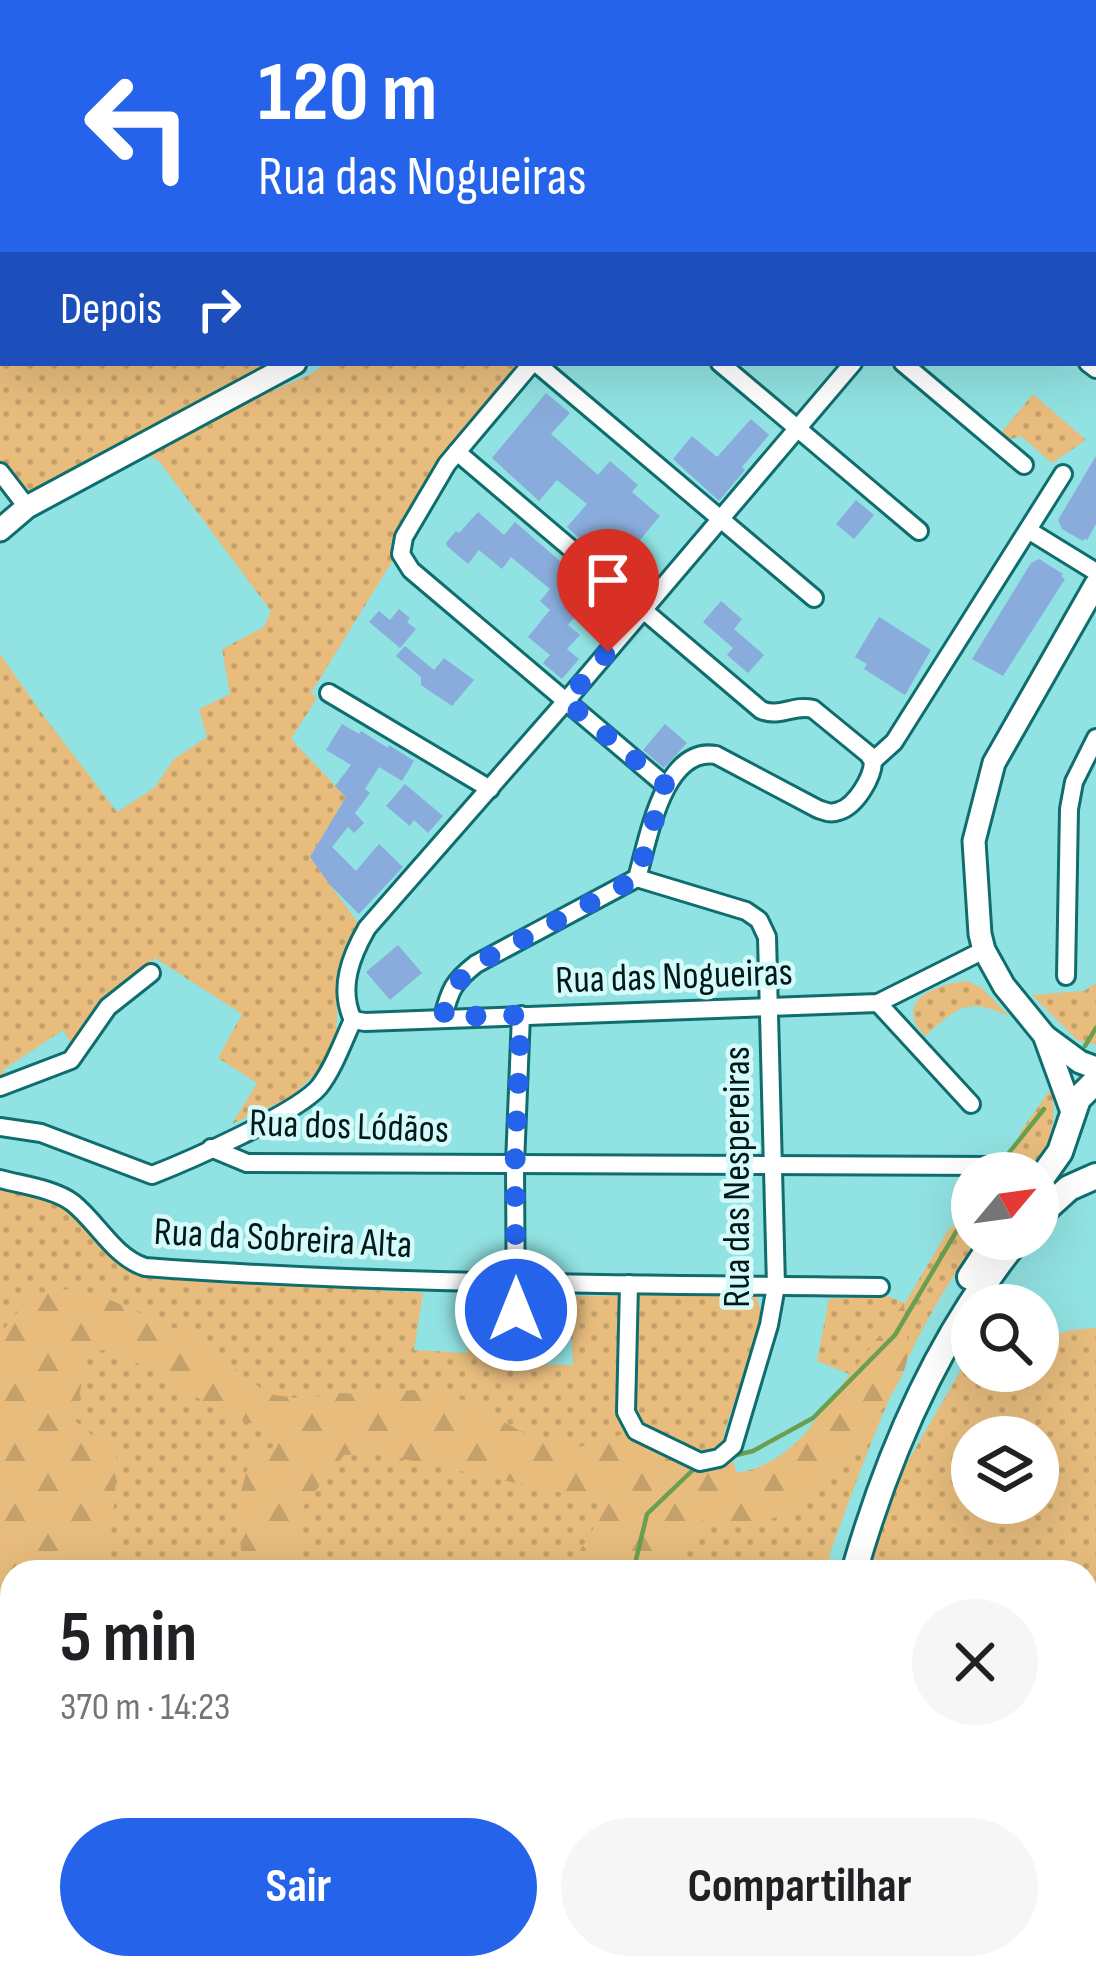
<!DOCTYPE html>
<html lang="pt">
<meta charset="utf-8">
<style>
body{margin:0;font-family:"Sofia Sans Condensed",sans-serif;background:#f6f6f6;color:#202124;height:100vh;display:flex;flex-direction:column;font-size:45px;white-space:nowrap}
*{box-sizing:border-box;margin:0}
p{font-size:39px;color:#757577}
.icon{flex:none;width:66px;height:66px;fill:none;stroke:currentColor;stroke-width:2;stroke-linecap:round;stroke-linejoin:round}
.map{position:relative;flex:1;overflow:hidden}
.drawer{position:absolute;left:0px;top:1560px;width:1098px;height:420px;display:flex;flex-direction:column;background:#fff;border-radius:36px 36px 0 0;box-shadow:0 12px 48px #0002}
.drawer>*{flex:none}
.banner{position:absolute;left:0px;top:0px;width:1098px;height:366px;box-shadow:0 12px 48px #0002;background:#2563eb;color:#fff;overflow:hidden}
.needle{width:78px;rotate:61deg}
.fabs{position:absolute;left:951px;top:1152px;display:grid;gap:24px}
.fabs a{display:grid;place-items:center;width:108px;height:108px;border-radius:50%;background:#fff;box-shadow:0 12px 48px #0002;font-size:60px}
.pin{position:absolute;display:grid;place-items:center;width:102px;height:102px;color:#fff;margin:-123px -51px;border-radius:50% 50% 50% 0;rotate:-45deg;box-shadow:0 0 12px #0007}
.pin .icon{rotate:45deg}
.me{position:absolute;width:132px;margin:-66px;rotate:0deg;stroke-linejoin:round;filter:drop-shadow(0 0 9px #0008)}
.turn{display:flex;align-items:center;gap:42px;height:252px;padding:0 60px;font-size:54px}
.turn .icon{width:156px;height:156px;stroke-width:2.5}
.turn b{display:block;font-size:84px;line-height:102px}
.then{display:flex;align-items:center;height:114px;padding:0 60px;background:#0003;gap:24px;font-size:45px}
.round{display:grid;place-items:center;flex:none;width:126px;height:126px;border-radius:63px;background:#f6f6f6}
.head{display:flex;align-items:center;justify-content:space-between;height:204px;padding:0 60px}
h1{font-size:72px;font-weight:700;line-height:90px}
.cta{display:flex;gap:24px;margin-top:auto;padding:24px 60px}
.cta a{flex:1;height:138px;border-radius:72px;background:#2563eb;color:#fff;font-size:48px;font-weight:700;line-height:138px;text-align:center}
.cta a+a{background:#f6f6f6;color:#202124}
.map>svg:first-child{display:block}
</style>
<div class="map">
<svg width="1096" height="1980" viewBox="0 0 1096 1980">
<defs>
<pattern id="grass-dots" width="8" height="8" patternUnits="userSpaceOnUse" patternTransform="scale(3)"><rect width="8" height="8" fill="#e7bc7d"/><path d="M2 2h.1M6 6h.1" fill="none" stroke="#c4a16b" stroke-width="1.8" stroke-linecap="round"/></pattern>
<pattern id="forest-firs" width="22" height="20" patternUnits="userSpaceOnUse" patternTransform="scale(3)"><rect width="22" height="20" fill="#e7bc7d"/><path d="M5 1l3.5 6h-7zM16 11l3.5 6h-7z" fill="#c4a16b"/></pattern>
</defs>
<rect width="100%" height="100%" fill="#91e2e2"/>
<g fill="url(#grass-dots)" fill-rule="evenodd">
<path d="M0,286l3,2v75l279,2 -178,87 -75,48 -29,-39z"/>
<path d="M327,363h192l-80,96 -43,71 -5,15 2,15 -82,133 6,5 -26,41 55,58 -36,60 48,66 -19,49 -3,65 -16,32 -29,28 -59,27 25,-41 -39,-25 24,-44 -87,-56 -55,47 -28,40 -9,-15 -60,40 3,9 -6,2v-427l43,61 74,97 37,-24 20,-29 33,-22 -8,-28 31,-15 -8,-45 42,-22 7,-16 -112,-150 -15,-8 50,-29 115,-49z"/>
<path d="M1033,394l53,46 -34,23 -31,-27 -10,3 -10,-6z"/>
<path d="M967,981l15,7 27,28c-42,-19 -51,-9 -84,20 -33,-35 10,-52 42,-55z"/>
<path d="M1096,983v62l-19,-5 -45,-45 52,-4z"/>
<path d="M1052,1087c4,37 1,56 -22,86h-30l11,-13 10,-29z"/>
<path d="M0,1183l62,20 66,67 34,7 261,16 -9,57 53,3 1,-58h38l1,69 66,1 -4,-69 187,-2 7,24 -39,115 13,40c55,-9 82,-57 115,-98l-35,-14 12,-62 55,-4 21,8 42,-71 25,-28v35h8c-71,92 -109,203 -149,311l-4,22h-815v396h806l2,12h-820z"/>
<path d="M1096,1328v652h-146l10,-12h126v-396h-222l26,-80 75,-129 7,-2v10h66v-31l33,-10zM972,1437h66v66h-66z"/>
</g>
<g fill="url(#forest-firs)">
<path d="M69,1289l28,5 99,44 72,56 35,5 31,-6 41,1 38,-4 51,10 58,32 54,16 67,-20 46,18 47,27 20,-3 38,-22 110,-145c1,18 6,39 3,57 -6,37 -94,146 -130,157 -23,7 -51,6 -75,3l-28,33 -1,19h-106l42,-69 -233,-50 -32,2 -45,57 -2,60h-54l-6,-66 13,-47 27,-14 -4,-14 -46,-16 -114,-66 -26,3 -12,69 17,14 23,10 2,22 -5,61 -17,44h-83v61l-12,7v-306l32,-40z"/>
<path d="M12,1749v219h183l-20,12h-175v-224z"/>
<path d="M254,1968h290l-5,12h-299z"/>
</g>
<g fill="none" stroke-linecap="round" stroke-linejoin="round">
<g stroke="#6a9f4f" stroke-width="4.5">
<path d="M1085,1046l11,-18"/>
<path d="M996,1169l48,-60"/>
<path d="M728,1457l25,-6 60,-33 82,-83 77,-130"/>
<path d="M633,1572l14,-58 48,-46"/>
<path d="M506,1980l6,-12"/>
</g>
</g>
<g fill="#89acdc">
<path d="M546,393l24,20 -19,21 47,41 12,-14 28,24 -6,7 28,24 -45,54 -48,-43 20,-23 -30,-24 -18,21 -47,-43z"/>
<path d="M751,419l18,16 -27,32 3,3 -26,31 -46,-42 19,-23 25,21z"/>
<path d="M1096,456v68l-9,16 -3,-1 -1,2 -21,-12 -4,-9z"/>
<path d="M856,500l18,15 -20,24 -18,-15z"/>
<path d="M478,512l26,23 11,-13 76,66 -21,26 4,4 -6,7 12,10 -13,14 12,10 -17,20 -19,-16 7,-8 -22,-18 22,-27 -10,-9 10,-12 -39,-32 -9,12 -23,-19 -11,14 -21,-18 -1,-3 10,-12 3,2z"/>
<path d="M1039,559l24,15 -2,2 4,3 -62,97 -31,-17 59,-96z"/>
<path d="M721,601l21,18 -8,10 30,26 -16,18 -21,-18 6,-7 -30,-26z"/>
<path d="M399,609l11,9 -3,4 9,7 -16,19 -31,-26 10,-11 11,9z"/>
<path d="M879,617l52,33 -26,45 -41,-26 3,-5 -12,-7z"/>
<path d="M405,646l29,24 10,-12 30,22 -22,26 -31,-21v-8l-25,-21z"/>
<path d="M342,724l17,10 2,-3 27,17 1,-3 25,16 -12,20 -23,-14 -14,22 5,4 -15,20 9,10 -10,10 -6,-6 -16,20 24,24 23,-27 24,23 -44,47 -29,-29 -20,-28 36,-60 -11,-11 16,-21 -25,-15z"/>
<path d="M665,724l22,19 -23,25 -21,-18z"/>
<path d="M405,784l38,32 -15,17 -14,-13 -4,6 -24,-20z"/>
<path d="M398,945l24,28 -32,27 -24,-28z"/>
</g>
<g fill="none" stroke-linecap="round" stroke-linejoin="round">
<g stroke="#0f6d6e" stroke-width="22">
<g id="minor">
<path d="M174,0l3,3"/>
<path d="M298,0l2,3"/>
<path d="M425,0l2,3"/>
<path d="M625,0l2,3"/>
<path d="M948,0l1,3"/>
<path d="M0,165l3,-2"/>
<path d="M532,363l-85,101 -43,73 -3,17 10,16 254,215"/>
<path d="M536,363l278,235"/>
<path d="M720,363l199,168"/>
<path d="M903,363l121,102"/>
<path d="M1088,363l8,6"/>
<path d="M457,452l304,258c19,8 33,-6 52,-1l55,45 5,7"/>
<path d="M0,472l27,35"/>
<path d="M1028,530l68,42"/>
<path d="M329,693l161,96"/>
<path d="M873,761l21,-19 169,-268"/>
<path d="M1066,976l3,-167 5,-27 22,-44"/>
<path d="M878,1003l93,101"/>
<path d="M443,1017c7,-27 10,-35 33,-53l161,-86c11,-37 26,-132 79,-123l102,54c9,3 12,5 21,2 17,-5 34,-34 34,-50"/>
<path d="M353,1020l12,2 513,-19 106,-53"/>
<path d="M0,1087l71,-27 37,-53 43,-34"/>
<path d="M0,1127l41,6 111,42c36,-14 145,-62 167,-88 15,-19 24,-46 34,-67 -15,-32 -2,-64 14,-92l199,-227 287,-338"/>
<path d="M211,1148l36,15 745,3"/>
<path d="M0,1179c22,6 55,10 73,24 25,20 41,54 72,64 244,18 490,17 735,20"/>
<path d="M629,1284l-3,128 10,19 64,31 19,-4 14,-12 36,-121 7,-39 -9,-349 -8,-17 -13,-9 -109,-33"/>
<path d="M516,1336l-1,-172 6,-149"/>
</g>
</g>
<g stroke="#0f6d6e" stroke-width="27">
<g id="tertiary">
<path d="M1093,0l2,3"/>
<path d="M756,3l4,-3"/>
<path d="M0,530l27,-23 268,-144"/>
<path d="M1046,1037l34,25 16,6"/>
<path d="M1072,1112l-28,-77 -40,-49 -20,-36 -4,-16 -6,-93 20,-78 102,-179"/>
</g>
</g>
<g stroke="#0f6d6e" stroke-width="30">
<g id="secondary">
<path d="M1038,1183l22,-31 18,-53 18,-18"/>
<path d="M1038,1216l31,-28 27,-12"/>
<path d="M970,1277l25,-38"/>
<path d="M854,1572c34,-119 85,-237 164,-333"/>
<path d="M847,1968l3,12"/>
</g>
</g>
<use href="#minor" stroke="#fff" stroke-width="16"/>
<use href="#tertiary" stroke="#fff" stroke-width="21"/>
<use href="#secondary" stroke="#fff" stroke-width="24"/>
</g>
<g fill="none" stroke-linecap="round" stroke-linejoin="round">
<path stroke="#2563eb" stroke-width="21" stroke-dasharray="0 37.8" d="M516,1310l-1,-146 6,-149 -78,2 7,-27 26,-26 161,-86 28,-93 -99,-84 42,-49"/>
</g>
<g text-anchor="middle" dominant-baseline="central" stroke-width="9" stroke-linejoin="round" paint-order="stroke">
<g font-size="39" fill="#011919" stroke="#d4fbfa">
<text transform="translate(674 977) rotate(-2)">Rua das Nogueiras</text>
<text transform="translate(349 1127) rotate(2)">Rua dos Lódãos</text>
<text transform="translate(737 1177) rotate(-90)">Rua das Nespereiras</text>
<text transform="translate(283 1239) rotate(3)">Rua da Sobreira Alta</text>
</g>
</g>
</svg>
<div class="fabs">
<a><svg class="needle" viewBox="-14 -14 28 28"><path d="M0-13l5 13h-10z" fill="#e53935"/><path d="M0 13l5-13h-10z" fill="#757577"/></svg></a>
<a><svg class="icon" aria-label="search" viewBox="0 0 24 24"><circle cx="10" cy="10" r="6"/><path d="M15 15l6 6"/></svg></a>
<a><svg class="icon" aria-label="layers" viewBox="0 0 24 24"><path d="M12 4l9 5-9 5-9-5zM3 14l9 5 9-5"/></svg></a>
</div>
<div class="pin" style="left:608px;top:652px;background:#d93025"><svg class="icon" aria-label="arrive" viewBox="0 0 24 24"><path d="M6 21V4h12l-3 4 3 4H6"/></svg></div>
<svg class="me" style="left:516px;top:1310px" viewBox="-20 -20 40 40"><circle r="17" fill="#2563eb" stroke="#fff" stroke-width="3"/><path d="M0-11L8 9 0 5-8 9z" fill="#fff"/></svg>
<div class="banner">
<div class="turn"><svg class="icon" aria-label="left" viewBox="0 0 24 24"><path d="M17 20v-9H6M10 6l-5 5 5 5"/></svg><div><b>120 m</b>Rua das Nogueiras</div></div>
<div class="then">Depois<svg class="icon" aria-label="right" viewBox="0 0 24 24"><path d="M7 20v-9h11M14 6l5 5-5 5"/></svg></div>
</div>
<section class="drawer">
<div class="head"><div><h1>5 min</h1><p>370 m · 14:23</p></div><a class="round"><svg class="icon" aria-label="close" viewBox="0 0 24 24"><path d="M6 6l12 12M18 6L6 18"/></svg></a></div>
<div class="cta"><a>Sair</a><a>Compartilhar</a></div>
</section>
</div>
